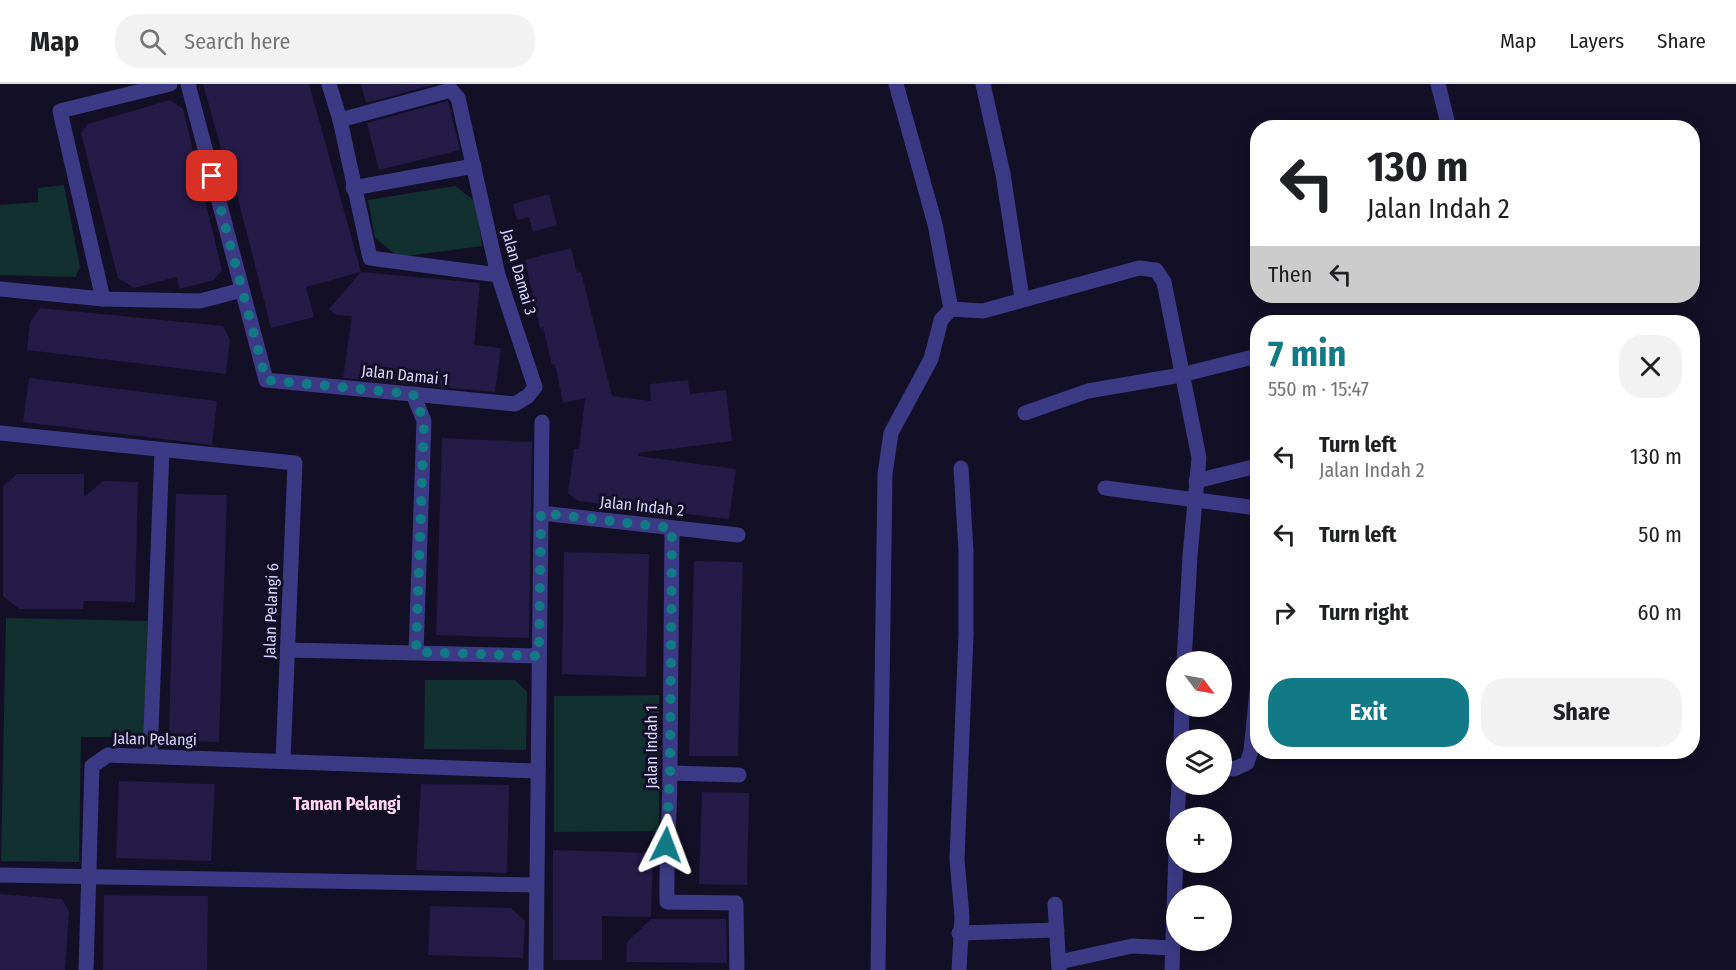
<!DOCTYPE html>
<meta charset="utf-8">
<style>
body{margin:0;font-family:"Fira Sans Condensed",sans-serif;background:#f2f2f2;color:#202124;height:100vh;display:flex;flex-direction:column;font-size:22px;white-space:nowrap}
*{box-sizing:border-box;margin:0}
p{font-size:20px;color:#757577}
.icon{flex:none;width:33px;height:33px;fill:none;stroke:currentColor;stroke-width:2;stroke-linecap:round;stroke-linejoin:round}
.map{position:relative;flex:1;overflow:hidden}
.details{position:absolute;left:1250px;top:231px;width:450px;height:444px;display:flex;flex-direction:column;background:#fff;border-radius:24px;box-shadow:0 3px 15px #0003}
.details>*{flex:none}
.hud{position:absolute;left:1250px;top:36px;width:450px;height:183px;border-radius:24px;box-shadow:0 3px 15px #0003;background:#fff;color:#202124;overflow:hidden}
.needle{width:39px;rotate:122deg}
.buttons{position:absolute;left:1166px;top:567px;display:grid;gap:12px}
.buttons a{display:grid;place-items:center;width:66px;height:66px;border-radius:50%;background:#fff;box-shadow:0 3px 15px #0003;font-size:30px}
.pin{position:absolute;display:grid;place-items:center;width:51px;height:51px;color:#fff;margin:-26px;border-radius:12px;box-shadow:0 3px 9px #0006}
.me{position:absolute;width:66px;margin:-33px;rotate:3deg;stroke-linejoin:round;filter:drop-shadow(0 0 4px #0008)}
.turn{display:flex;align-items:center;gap:21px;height:126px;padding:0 18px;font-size:27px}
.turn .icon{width:78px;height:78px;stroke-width:2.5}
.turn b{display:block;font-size:42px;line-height:51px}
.then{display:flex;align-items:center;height:57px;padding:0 18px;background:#0003;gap:12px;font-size:22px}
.round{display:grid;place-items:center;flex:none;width:63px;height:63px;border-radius:24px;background:#f2f2f2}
.head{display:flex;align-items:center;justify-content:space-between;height:102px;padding:0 18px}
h1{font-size:36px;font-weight:700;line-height:45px;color:#127987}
.primary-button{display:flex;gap:12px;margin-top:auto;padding:12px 18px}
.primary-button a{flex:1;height:69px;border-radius:24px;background:#127987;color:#fff;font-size:24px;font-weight:700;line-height:69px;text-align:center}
.primary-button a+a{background:#f2f2f2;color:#202124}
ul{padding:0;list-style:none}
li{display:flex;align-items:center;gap:18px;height:78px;padding:0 18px}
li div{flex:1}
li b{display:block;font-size:22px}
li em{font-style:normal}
header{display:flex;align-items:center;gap:36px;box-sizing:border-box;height:84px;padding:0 30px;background:#fff;border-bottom:2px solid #e0e0e0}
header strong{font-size:28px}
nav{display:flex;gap:33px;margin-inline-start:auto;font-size:21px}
.search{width:420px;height:54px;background:#f2f2f2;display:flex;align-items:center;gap:15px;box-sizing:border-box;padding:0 21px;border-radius:24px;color:#757577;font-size:22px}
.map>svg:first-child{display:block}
</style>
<header>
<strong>Map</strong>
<div class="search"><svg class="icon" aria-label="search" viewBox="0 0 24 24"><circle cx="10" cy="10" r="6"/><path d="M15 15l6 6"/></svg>Search here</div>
<nav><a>Map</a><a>Layers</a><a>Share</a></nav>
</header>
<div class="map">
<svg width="1736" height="886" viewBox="0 0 1736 886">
<rect width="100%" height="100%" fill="#130f26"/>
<g fill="#12302f">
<path d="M64,101l16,82 -5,10 -75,-2v-70l38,-3v-14z"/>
<path d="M455,102l21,16 6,44 -83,11 -24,-19 -7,-38z"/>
<path d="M6,534l141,3 -1,116h-65l-2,125 -78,-1z"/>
<path d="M425,596h90l12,12 -1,58 -102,-1z"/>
<path d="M659,611v136l-105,1v-136z"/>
</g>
<g fill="#241b47">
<path d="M203,0h106l52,188 -55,15 8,30 -43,11 -37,-145 -3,1z"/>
<path d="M361,0h75l-70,19z"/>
<path d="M170,16l13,9 39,161 -8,10 -35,9 -2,-12 -43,11 -16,-10 -37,-145 7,-9z"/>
<path d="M448,17l12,49 -81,20 -12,-47z"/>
<path d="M549,110l8,31 -24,7 -4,-15 -12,3 -4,-16z"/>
<path d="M571,164l6,25 4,-1 31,124 39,5 -1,-17 38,-4 2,14 36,-4 6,51 -94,12v3l98,13 -7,50 -151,-18 -10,-8 6,-44h5l6,-51 -22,5 -8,-39 -3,1 -9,-38 -3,1 -15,-68z"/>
<path d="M361,188l119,11 -6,62 27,3 -6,44 -152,-14 9,-62 -16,-1 -7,-6z"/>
<path d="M40,224l183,18 7,14 -4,34 -199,-24 3,-28z"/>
<path d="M29,294l188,23 -5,44 -189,-23z"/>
<path d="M442,354l90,4 -3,196 -93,-3z"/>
<path d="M17,390h67v23l19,-16 35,1 -3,120 -51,-1 -1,8h-64l-16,-13v-110z"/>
<path d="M176,410l51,1 -8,247 -42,-1 -8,-11z"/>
<path d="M564,468l85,2 -3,123 -84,-3z"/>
<path d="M694,477l49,1 -5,194h-49z"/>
<path d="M119,697l96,3 -4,77 -95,-3z"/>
<path d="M421,700l88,1 -2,88 -91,-3z"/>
<path d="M702,708l47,1 -2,92 -48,-1z"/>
<path d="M553,766l100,3 -2,64 -49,-1v44h-49z"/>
<path d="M0,810l62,5 7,13 -4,58h-65z"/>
<path d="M104,811l104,1 -1,74h-104z"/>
<path d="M430,822l81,2 14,13 -2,37 -95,-3z"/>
<path d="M651,835h75l1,44 -101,-1 1,-20z"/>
</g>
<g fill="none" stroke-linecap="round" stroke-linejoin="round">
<g stroke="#3d3a85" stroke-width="15">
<path d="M188,0l78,296 249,24 13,-8 7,-9 -37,-112 -40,-177 -7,-8 -111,30"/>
<path d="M329,0l11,36 30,138 128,17"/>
<path d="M983,0l20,90 19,124"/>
<path d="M1438,0l11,44"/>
<path d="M353,104l121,-22"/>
<path d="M0,205l103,10 97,2 42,-11"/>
<path d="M103,215l-43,-188 110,-27"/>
<path d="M951,225l32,2 156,-43 17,2 8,12 35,176 -9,98 -6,106"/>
<path d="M413,310l11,27 -8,231"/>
<path d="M1025,329l63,-22 93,-16 76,-19"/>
<path d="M0,349l295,30 -12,298"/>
<path d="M1196,397l61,-15"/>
<path d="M1105,404l152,20"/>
<path d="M541,429l197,22"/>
<path d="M672,444c-1,81 -1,161 -2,242 0,44 -4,88 -3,132l69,1 1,67"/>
<path d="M288,566l251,6"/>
<path d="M1181,656l1,-34"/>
<path d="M150,672l12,-306"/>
<path d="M1221,684l13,1 13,-6 4,-12 6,-60"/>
<path d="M670,689l69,2"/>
<path d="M1177,734l2,-34"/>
<path d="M0,791l536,10"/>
<path d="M1055,820l4,66"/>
<path d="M959,849l98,-3"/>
<path d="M1059,878l73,-16 40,2"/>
<path d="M86,886l6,-204 16,-11 430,16"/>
<path d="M536,886l6,-548"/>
<path d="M878,886l7,-496 6,-41 40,-74 10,-39 10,-11 -16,-85 -39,-140"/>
<path d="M959,886l3,-53 -5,-58 9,-224v-84l-5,-83"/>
<path d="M1172,886l4,-118"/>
</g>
</g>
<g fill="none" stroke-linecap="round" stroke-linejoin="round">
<path stroke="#127987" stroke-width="10" stroke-dasharray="0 18" d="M212,92l54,204 147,14 11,27 -8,231 123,4 2,-143 131,15 -2,245 -4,72"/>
</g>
<g text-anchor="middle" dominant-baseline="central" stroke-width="6" stroke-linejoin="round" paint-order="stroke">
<g font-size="16" fill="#d9d4ff" stroke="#130f26">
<text transform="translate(519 188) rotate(74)">Jalan Damai 3</text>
<text transform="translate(405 291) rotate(6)">Jalan Damai 1</text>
<text transform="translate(642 422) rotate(6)">Jalan Indah 2</text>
<text transform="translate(271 527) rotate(-88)">Jalan Pelangi 6</text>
<text transform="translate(155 655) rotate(1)">Jalan Pelangi</text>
<text transform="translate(651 663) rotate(-90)">Jalan Indah 1</text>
</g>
<g font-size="18" font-weight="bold" fill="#ffd6f0" stroke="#130f26">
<text x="347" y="720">Taman Pelangi</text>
</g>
</g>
</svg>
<div class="buttons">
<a><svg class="needle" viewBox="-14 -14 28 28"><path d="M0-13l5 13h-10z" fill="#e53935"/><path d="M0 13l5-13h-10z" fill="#757577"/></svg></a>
<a><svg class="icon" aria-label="layers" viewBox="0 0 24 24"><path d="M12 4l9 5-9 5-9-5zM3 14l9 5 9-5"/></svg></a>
<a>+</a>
<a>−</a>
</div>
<div class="pin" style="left:212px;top:92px;background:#d93025"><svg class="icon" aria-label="arrive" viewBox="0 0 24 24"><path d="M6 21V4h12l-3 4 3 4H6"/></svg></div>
<svg class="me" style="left:666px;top:761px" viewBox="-20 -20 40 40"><path d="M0-17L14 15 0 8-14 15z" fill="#127987" stroke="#fff" stroke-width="4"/></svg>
<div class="hud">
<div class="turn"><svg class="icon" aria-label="left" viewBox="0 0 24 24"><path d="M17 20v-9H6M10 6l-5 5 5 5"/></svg><div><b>130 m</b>Jalan Indah 2</div></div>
<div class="then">Then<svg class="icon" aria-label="left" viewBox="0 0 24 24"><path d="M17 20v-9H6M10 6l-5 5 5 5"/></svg></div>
</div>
<section class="details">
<div class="head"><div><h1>7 min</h1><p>550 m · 15:47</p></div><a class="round"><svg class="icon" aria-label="close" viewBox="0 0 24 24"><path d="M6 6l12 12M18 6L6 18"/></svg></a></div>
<ul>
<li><svg class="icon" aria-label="left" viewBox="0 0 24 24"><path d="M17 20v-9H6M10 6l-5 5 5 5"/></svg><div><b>Turn left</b><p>Jalan Indah 2</p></div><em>130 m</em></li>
<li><svg class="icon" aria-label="left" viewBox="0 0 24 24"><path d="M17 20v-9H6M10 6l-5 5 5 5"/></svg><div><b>Turn left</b></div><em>50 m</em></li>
<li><svg class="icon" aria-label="right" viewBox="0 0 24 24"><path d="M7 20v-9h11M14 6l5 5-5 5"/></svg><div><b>Turn right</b></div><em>60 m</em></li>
</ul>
<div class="primary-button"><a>Exit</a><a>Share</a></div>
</section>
</div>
